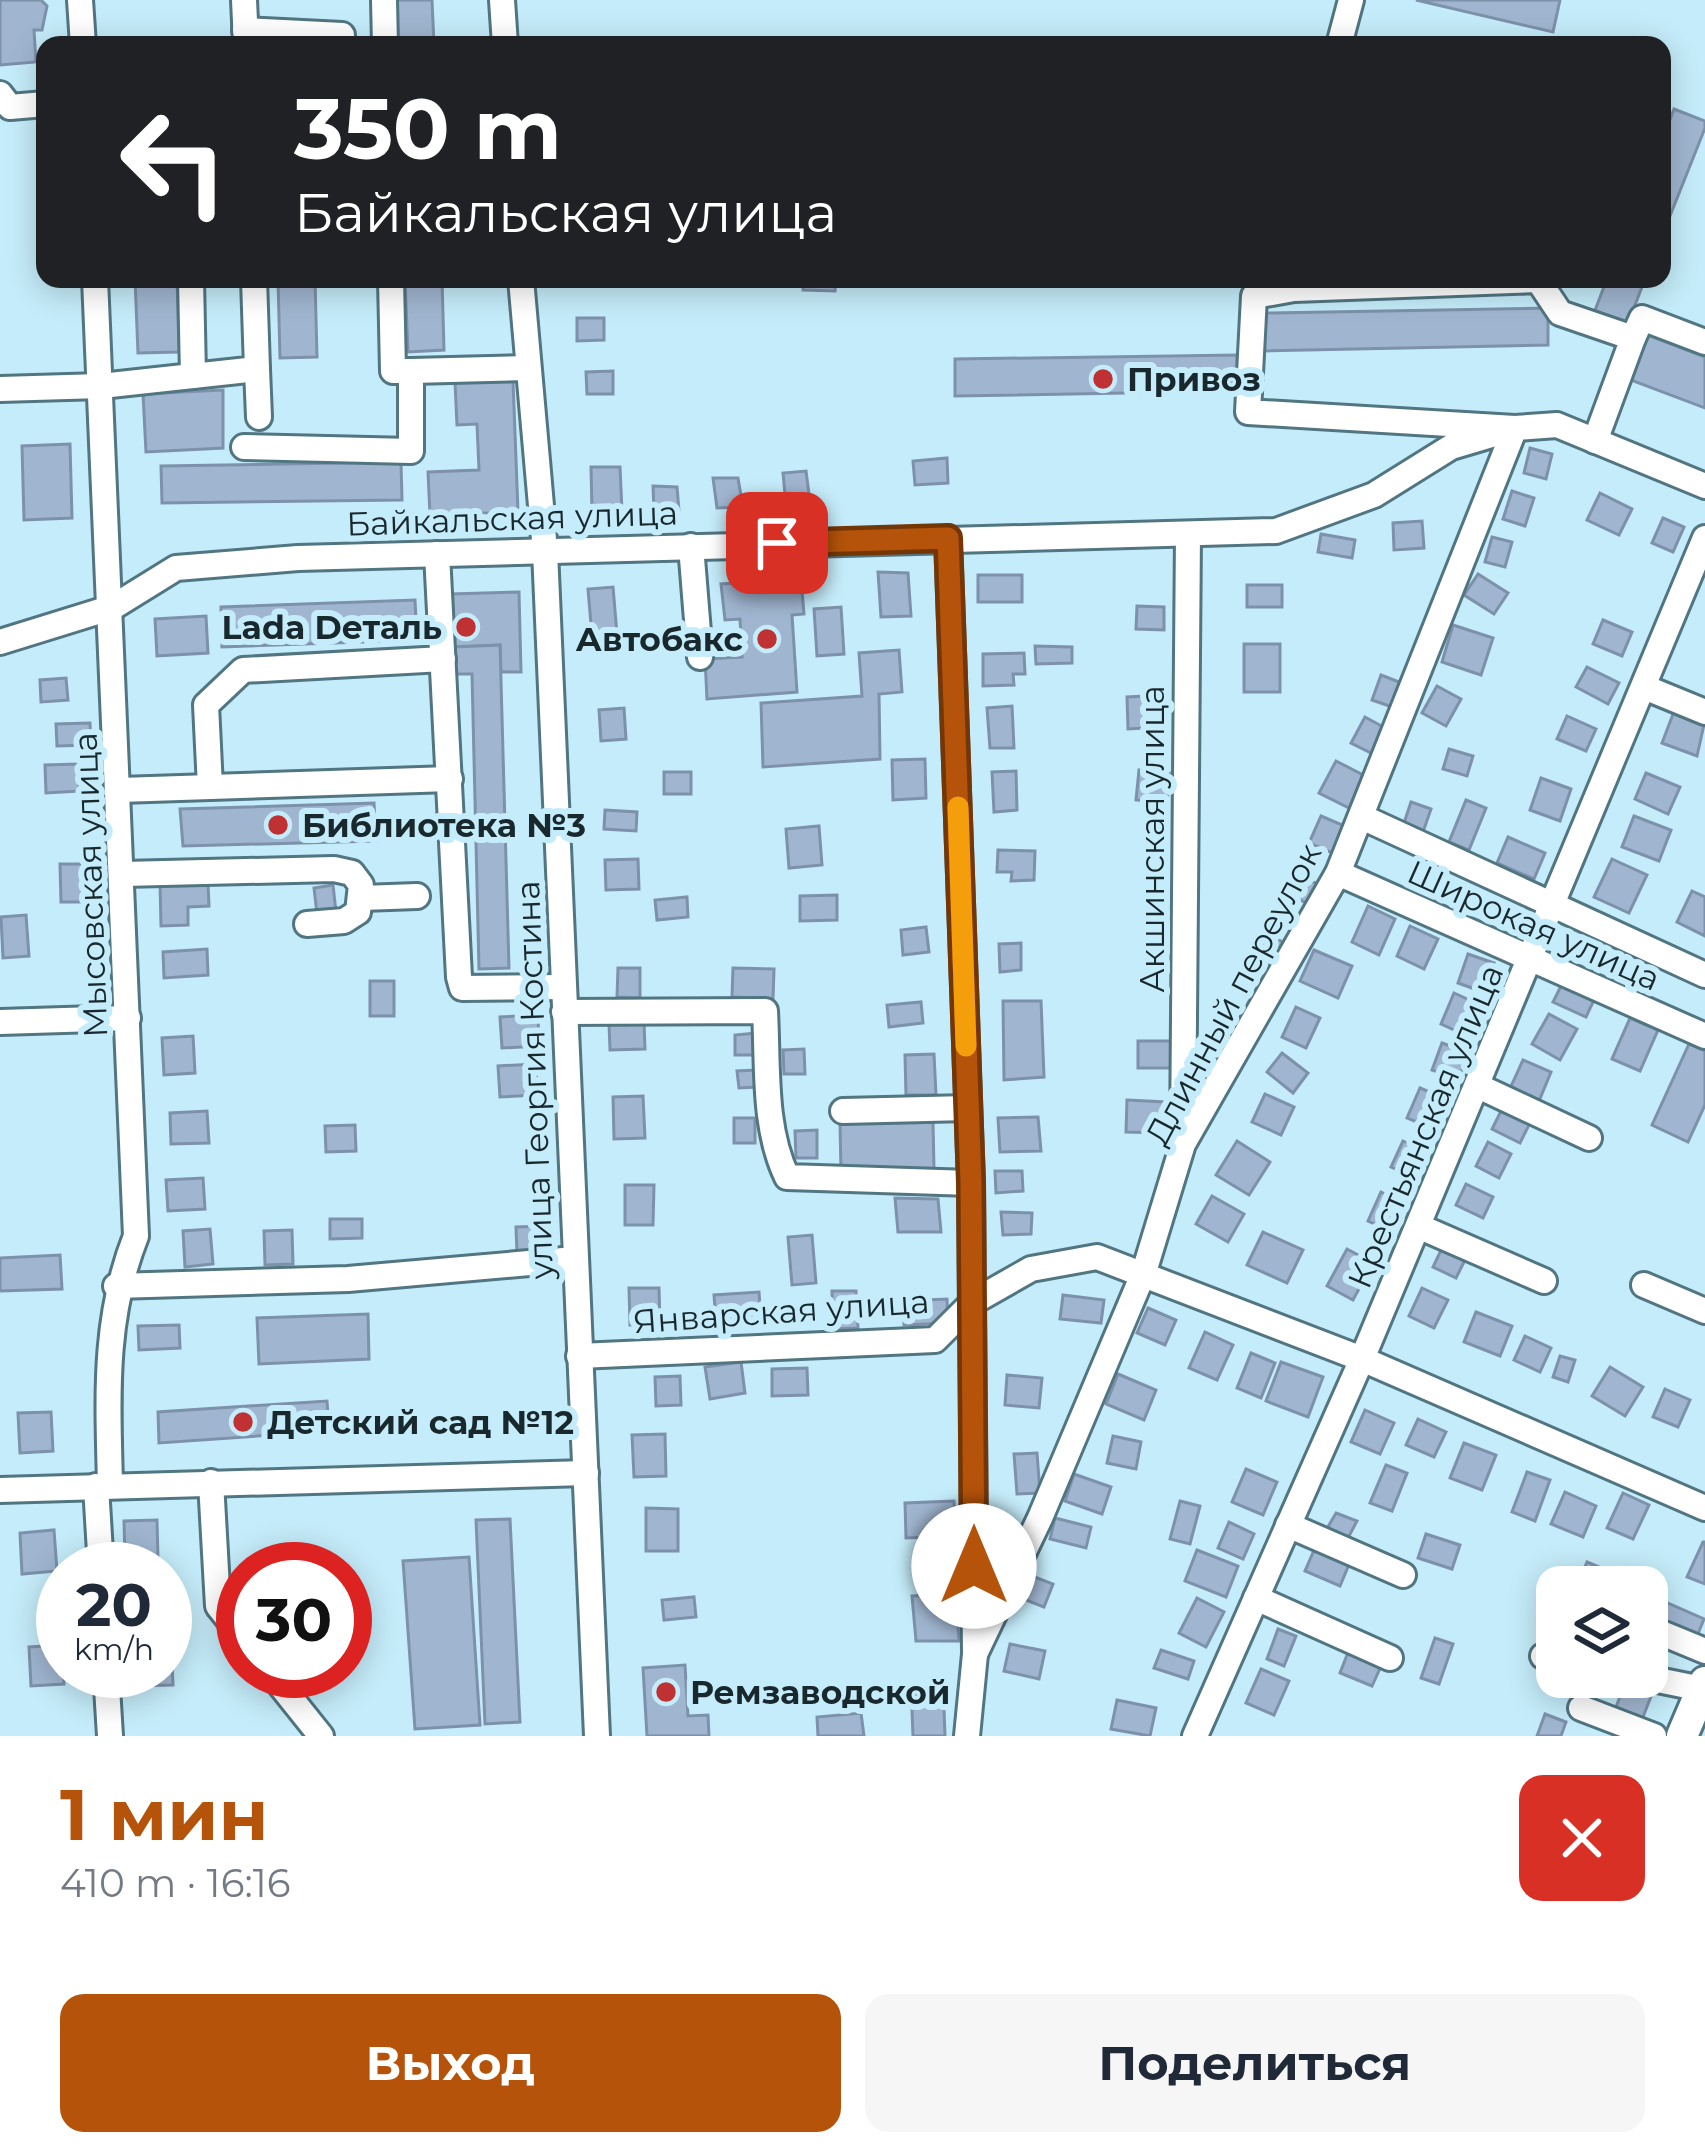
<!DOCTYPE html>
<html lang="ru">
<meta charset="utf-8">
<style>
body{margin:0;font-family:Montserrat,sans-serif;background:#f6f6f7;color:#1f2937;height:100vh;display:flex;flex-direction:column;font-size:45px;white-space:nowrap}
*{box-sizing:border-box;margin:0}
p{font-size:39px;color:#747a83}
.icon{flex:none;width:66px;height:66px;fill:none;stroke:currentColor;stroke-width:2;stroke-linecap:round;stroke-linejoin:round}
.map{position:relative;height:1736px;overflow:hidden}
.panel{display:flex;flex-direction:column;background:#fff;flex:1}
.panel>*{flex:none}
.banner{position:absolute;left:36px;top:36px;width:1635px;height:252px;border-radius:24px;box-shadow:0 6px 30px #0003;background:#202124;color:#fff;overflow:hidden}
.buttons{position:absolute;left:1536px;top:1566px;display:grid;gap:24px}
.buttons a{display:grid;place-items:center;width:132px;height:132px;border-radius:24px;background:#fff;box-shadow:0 6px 30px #0003;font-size:60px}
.speed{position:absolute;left:36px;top:1542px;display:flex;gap:24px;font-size:60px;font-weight:700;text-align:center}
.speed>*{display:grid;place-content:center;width:156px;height:156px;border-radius:50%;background:#fff;box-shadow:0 6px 30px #0003;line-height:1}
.speed small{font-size:30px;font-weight:400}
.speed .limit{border:18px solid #d22;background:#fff;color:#111}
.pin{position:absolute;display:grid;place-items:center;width:102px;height:102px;color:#fff;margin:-51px;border-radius:24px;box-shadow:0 6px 18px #0006}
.me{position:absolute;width:132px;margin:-66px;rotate:0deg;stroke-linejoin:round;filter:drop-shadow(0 0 9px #0008)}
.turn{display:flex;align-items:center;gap:42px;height:252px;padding:0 60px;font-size:54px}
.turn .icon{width:156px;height:156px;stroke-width:2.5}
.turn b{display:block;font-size:84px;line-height:102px}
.round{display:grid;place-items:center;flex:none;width:126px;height:126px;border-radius:24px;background:#f6f6f7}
.overview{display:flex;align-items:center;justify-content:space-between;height:204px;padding:0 60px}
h1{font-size:72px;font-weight:700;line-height:90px;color:#b45309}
.primary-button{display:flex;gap:24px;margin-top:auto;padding:24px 60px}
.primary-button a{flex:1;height:138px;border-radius:24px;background:#b45309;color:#fff;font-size:48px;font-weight:700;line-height:138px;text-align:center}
.primary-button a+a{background:#f6f6f7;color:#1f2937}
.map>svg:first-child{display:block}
</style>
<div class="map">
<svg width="1705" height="1736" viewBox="0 0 1705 1736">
<rect width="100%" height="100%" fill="#c5ecfa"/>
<g fill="#a0b6d0" stroke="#7d91ab" stroke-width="3">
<path d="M0,0h41l6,6 -5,24h-8l2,32 -36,3z"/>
<path d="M396,0h36l2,45h-37z"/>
<path d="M1416,0h144l-7,32z"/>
<path d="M1276,40v5h-149z"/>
<path d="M1674,109l31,12v7l-43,108v-96z"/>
<path d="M135,279h42l2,73 -41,1z"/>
<path d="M278,279h37l2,78 -37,1z"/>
<path d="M405,279h37l2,71 -36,2z"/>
<path d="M803,279h33l-1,12 -32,-1z"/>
<path d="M1607,279h38l-18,47 -33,-13z"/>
<path d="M1548,308v37l-285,6v-38z"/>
<path d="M577,318h27v22l-27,1z"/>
<path d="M1645,334l60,23v51l-77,-29z"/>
<path d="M1237,355l1,36 -283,5v-37z"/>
<path d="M613,371v23h-26l-1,-22z"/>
<path d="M513,381l5,131 -88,3 -2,-43 51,-2 -2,-46 -20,1 -2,-42z"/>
<path d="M223,390v58l-77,4 -3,-58z"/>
<path d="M70,444l2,74 -48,2 -2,-74z"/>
<path d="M1530,448l22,6 -6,25 -22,-6z"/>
<path d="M947,458l1,25 -33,2 -2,-24z"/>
<path d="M401,462l1,38 -240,3 -1,-37z"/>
<path d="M591,467h29l2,44h-30z"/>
<path d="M806,471l4,31 -24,3 -3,-32z"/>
<path d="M713,478h25l5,29 -26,1z"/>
<path d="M653,486l24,1 2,24h-25z"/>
<path d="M1512,491l22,7 -9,28 -22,-7z"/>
<path d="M1600,493l32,16 -13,26 -32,-15z"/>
<path d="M1663,518l21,9 -11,25 -21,-9z"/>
<path d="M1422,521l2,27 -30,2 -1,-27z"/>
<path d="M1321,534l34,6 -3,18 -34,-6z"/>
<path d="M1492,537l20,5 -7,25 -20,-5z"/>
<path d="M878,572l30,1 3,43 -30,1z"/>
<path d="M1478,574l30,19 -14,21 -30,-19z"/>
<rect x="978" y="575" width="44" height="27"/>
<path d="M801,579l3,35 -12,1 5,77 -90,7 -2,-40 37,-2 -2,-38 -15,1 -4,-36z"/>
<rect x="1247" y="585" width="35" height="22"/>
<path d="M613,587l4,47 -25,2 -4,-47z"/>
<path d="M519,592l2,80h-20l-1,-27 -47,2 -2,-53z"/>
<path d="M415,600l2,40 -195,7 -1,-40z"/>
<path d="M1137,606l27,1v23l-28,-1z"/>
<path d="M841,607l3,47 -27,2 -3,-47z"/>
<path d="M206,616l2,37 -51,3 -2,-37z"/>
<path d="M1603,620l29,12 -10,24 -29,-12z"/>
<path d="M1453,625l40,13 -12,37 -39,-13z"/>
<rect x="1244" y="644" width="36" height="48"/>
<path d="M500,645l9,323 -30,1 -7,-295h-19v-27z"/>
<path d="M1035,646l37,1v16l-36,1z"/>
<path d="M899,650l3,42 -23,2 1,65 -117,8 -2,-64 101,-7 -3,-43z"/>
<path d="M1024,653l1,21h-12l1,11 -31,1v-32z"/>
<path d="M1587,667l32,16 -11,21 -32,-17z"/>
<path d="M1381,675l26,10 -9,24 -26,-9z"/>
<path d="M66,678l2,22 -27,2 -1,-22z"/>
<path d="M1437,686l24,13 -15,27 -24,-13z"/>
<path d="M1163,695l1,32 -36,2 -1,-32z"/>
<path d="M1012,706l2,42h-24l-3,-40z"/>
<path d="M624,708l2,31 -25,2 -2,-31z"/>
<path d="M1675,709l30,11 -8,36 -35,-13z"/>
<path d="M1567,716l29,13 -10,22 -29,-12z"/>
<path d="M1365,717l22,12 -14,25 -22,-11z"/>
<path d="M90,723l1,22 -34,1 -1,-22z"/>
<path d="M1449,749l24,7 -6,20 -24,-7z"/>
<path d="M925,759l1,39 -33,2 -1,-40z"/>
<path d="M1336,761l29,15 -16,32 -30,-15z"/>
<path d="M78,764l1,27 -33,2 -1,-28z"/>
<path d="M1139,770l31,3 -3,30 -31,-3z"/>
<path d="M1016,771l1,39 -23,2 -2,-40z"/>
<rect x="664" y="772" width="27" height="22"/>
<path d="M1646,773l34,14 -12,27 -33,-15z"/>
<path d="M1541,778l30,11 -11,32 -30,-11z"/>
<path d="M1466,800l20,8 -17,42 -20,-8z"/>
<path d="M1411,802l20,7 -8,23 -20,-6z"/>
<path d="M374,803l2,38 -193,5 -3,-37z"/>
<path d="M605,810l32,2 -1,19 -32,-2z"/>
<path d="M1321,816l26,11 -12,27 -26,-11z"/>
<path d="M1634,816l37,14 -12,31 -37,-14z"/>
<path d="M819,826l3,39 -33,3 -3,-39z"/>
<path d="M1508,837l37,16 -11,26 -37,-16z"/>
<path d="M998,850l37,1 -1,29 -23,1 1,-9h-15z"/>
<path d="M638,859l1,30 -33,1 -1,-30z"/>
<path d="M1612,859l35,16 -18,38 -35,-16z"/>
<path d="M60,864h22l1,38h-22z"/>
<path d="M1290,872l28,12 -10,20 -27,-14z"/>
<path d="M208,882l1,24 -21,1v18l-27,1 -1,-42z"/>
<path d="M333,885l3,27 -19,2 -3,-26z"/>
<path d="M1692,891l13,6v39l-28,-14z"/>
<path d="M837,895v25l-37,1v-25z"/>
<path d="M687,897l1,20 -31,3 -2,-20z"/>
<path d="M1368,906l27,13 -16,36 -27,-13z"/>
<path d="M26,915l3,41 -26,2 -2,-41z"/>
<path d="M1410,926l28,13 -14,30 -27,-13z"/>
<path d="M926,927l3,25 -26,3 -2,-25z"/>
<path d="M1271,935l21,13 -13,21 -21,-14z"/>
<path d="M1021,943v27l-21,2 -1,-28z"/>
<path d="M207,949l1,26 -44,3 -1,-26z"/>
<path d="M1314,950l38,16 -14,32 -38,-17z"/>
<path d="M1468,954l26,9 -11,29 -25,-9z"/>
<path d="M618,968h22v30l-23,-1z"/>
<path d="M733,968l41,1 -1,30 -41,-2z"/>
<rect x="370" y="981" width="24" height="35"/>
<path d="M1562,984l32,16 -8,17 -33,-15z"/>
<path d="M1454,993l33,15 -13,31 -33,-15z"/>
<path d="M1003,1001h38l3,76 -40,3z"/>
<path d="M921,1002l2,21 -34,4 -2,-22z"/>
<path d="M1296,1007l24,11 -14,30 -24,-11z"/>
<path d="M1549,1014l28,15 -17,31 -28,-16z"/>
<path d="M538,1015l1,31 -37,2 -2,-31z"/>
<path d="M1630,1018l28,12 -18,41 -28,-12z"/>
<path d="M644,1021l1,28 -35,1 -1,-27z"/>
<path d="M757,1033l2,22h-24v-20z"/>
<path d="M193,1036l2,37 -31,2 -2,-37z"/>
<rect x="1138" y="1041" width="34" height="27"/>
<path d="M1442,1043l26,9 -9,27 -27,-9z"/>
<path d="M1689,1044l16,7v54l-17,37 -36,-17z"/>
<path d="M804,1049l1,25h-21l-1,-24z"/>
<path d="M1282,1053l26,20 -15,20 -26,-21z"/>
<path d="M934,1054l2,41h-30l-1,-40z"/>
<path d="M1523,1060l28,12 -14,34 -29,-13z"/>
<path d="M536,1064l1,31 -37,2 -2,-31z"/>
<path d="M756,1070l1,17 -18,1 -2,-17z"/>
<path d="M1420,1088l29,12 -13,30 -29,-12z"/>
<path d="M1265,1094l29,13 -13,28 -29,-13z"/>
<path d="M643,1096l2,42 -31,1 -1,-42z"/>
<path d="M1127,1100l39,2 -2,31 -38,-1z"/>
<path d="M1504,1105l28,14 -12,24 -28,-14z"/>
<path d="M207,1111l2,32 -38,1 -1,-31z"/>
<path d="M1038,1117l3,34 -41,1 -2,-34z"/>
<rect x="734" y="1118" width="21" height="25"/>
<path d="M933,1122l1,47 -93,3 -1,-48z"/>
<path d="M355,1125l1,26 -30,1 -1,-26z"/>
<path d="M817,1130v28h-21l-1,-27z"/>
<path d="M1237,1141l33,21 -21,33 -33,-20z"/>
<path d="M1403,1141l25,11 -12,26 -25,-11z"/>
<path d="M1488,1142l23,12 -12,24 -23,-12z"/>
<path d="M995,1171h27l1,20 -27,2z"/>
<path d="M203,1178l2,31 -37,2 -2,-31z"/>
<path d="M1466,1184l27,13 -10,21 -27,-13z"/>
<path d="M625,1185h29l-1,40h-28z"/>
<path d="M1381,1192l25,11 -14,29 -24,-11z"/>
<path d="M1212,1196l32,18 -16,28 -32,-18z"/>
<path d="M895,1198l43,1 3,33h-43z"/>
<path d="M1001,1212l31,1 -1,21 -28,1z"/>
<path d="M330,1219h32v19l-32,1z"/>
<path d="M547,1226l2,27 -32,1 -1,-27z"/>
<path d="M210,1229l3,35 -28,3 -2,-36z"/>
<path d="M292,1230l1,34 -28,1 -1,-34z"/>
<path d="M1263,1232l40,18 -16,33 -40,-18z"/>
<path d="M812,1235l4,48 -24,2 -4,-48z"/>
<path d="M1442,1248l23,12 -9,18 -23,-11z"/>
<path d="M1347,1249l26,14 -20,37 -26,-14z"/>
<path d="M60,1255l2,34 -62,2v-33z"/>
<path d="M629,1288h30l1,36 -30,1z"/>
<path d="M1422,1288l26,12 -14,28 -25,-12z"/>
<path d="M832,1291h24l2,37 -25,1z"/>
<path d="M759,1292l2,28 -45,3 -2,-28z"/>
<path d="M1063,1295l41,5 -3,23 -41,-4z"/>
<path d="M947,1299l1,24 -44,2 -1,-24z"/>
<path d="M1148,1308l28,12 -11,25 -28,-12z"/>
<path d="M1476,1312l36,14 -12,30 -36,-14z"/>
<path d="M368,1314l1,45 -110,5 -2,-46z"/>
<path d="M179,1325l1,23 -41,2 -1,-24z"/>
<path d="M1205,1332l28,13 -16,35 -28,-12z"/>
<path d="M1525,1336l26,12 -11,24 -26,-12z"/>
<path d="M1251,1353l24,10 -14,35 -24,-10z"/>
<path d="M1560,1356l15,4 -7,22 -15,-5z"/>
<path d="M741,1362l4,31 -35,6 -5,-32z"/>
<path d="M1281,1362l42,15 -15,40 -42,-16z"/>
<path d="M1610,1367l33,20 -18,29 -33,-20z"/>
<path d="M807,1368l1,27 -36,1v-27z"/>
<path d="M1118,1374l38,16 -12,30 -38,-16z"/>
<path d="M1007,1375l35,3 -3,30 -34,-3z"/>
<path d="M680,1376l1,29 -25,1 -1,-29z"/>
<path d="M1665,1389l25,11 -12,27 -25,-10z"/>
<path d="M327,1401l2,30 -170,12 -1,-31z"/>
<path d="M1365,1410l29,13 -14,31 -29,-12z"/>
<path d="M51,1412l2,39 -33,2 -2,-40z"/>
<path d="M1418,1419l28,13 -12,25 -28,-12z"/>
<path d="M665,1434l1,42 -32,1 -2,-42z"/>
<path d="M1113,1436l28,6 -5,27 -29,-6z"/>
<path d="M1464,1443l32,12 -14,35 -32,-12z"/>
<path d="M1037,1453l3,40 -23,1 -3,-40z"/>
<path d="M1386,1465l21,8 -15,38 -22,-8z"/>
<path d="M1246,1469l31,13 -14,33 -31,-13z"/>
<path d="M1527,1472l23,8 -15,41 -23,-9z"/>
<path d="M1074,1474l37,13 -9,27 -37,-13z"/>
<path d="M1565,1492l31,14 -13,31 -32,-13z"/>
<path d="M1623,1493l26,12 -16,34 -26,-11z"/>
<path d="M954,1501l2,35 -50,2 -1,-35z"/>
<path d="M1180,1501l20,5 -10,38 -20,-5z"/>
<path d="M646,1508l32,1v42h-32z"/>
<path d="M1336,1513l21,8 -9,17 -23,-6z"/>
<path d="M1055,1518l36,9 -5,21 -36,-9z"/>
<path d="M510,1519l10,203 -35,2 -9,-204z"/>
<path d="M157,1520l1,39 -33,1 -1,-39z"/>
<path d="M1229,1522l25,12 -11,25 -25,-11z"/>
<path d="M54,1530l3,41 -35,3 -2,-41z"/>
<path d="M1426,1534l34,11 -8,24 -34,-11z"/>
<path d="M1703,1542h2v42l-18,-7z"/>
<path d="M1315,1548l35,14 -10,24 -35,-15z"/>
<path d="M1197,1550l41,16 -12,31 -41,-16z"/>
<path d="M289,1555l1,14h-26v-13z"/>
<path d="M469,1557l11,168 -65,4 -12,-168z"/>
<path d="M1587,1562l26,11 -6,14 -30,-1z"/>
<path d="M1032,1576l21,8 -9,23 -21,-8z"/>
<path d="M956,1594l3,47h-43l-4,-45z"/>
<path d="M694,1597l2,20 -32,3 -2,-20z"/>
<path d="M1197,1598l27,14 -18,35 -27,-14z"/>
<path d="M1661,1600l43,19 -9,22 -43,-19z"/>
<path d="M1551,1605l6,2v35l-18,-7z"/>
<path d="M1278,1629l18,7 -12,30 -17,-7z"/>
<path d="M165,1638h6l2,47 -39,1v-15h31z"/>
<path d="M1435,1638l18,6 -14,40 -18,-6z"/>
<path d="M1010,1644l35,7 -6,28 -35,-8z"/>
<path d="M62,1645l2,39 -33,2 -2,-39z"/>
<path d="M1161,1650l33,11 -6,18 -34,-11z"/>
<path d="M1349,1650l33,14 -10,22 -32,-13z"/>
<path d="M685,1665l3,51 20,-1 1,21h-62l-4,-68z"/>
<path d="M1261,1669l28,12 -15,34 -28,-12z"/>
<path d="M943,1684l2,52h-32l-2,-51z"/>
<path d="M1625,1684l27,10 -11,28 -27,-10z"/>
<path d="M1117,1700l39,8 -6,28 -39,-7z"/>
<path d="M861,1713l3,23h-46l-1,-19z"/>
<path d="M1545,1714l21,8 -5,14h-24z"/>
</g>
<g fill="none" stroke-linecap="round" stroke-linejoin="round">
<g stroke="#517581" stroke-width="30">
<g id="minor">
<path d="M80,0l3,45"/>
<path d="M244,0l2,43"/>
<path d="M384,0l1,45"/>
<path d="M502,0l3,45"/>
<path d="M245,30l97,5"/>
<path d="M1339,45l12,-45"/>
<path d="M0,94l10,13 35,-3"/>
<path d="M95,279l41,957c-33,83 -28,162 -26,249"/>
<path d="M191,279l2,97"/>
<path d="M391,279l2,92h18"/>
<path d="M521,279l24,272 52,1185"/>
<path d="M257,369l2,48"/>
<path d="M0,389l101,-3 156,-17 -3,-90"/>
<path d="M1595,441l38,-103"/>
<path d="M244,447l167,4v-80l116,-3"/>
<path d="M948,538l23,645 4,471 -8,82"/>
<path d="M691,546l9,111"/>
<path d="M437,554l22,423 3,11 101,-1"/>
<path d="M0,642l113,-35 63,-39 122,-10 978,-27 98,-36 77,-48 64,-19 42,-3 148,61"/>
<path d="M1644,687l61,25"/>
<path d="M210,787l-4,-82 37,-35 200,-11"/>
<path d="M120,790l330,-11"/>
<path d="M1362,817l343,158"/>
<path d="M1338,873l367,163"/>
<path d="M123,874l211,-5 18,4 9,12 -3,27 -14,9 -37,3"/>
<path d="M362,898l55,-2"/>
<path d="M564,1012l201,-1c3,55 -2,116 22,166l184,6"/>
<path d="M0,1022l128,-4"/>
<path d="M1478,1086l111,52"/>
<path d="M843,1111l125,-3"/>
<path d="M1183,1138l5,-604"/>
<path d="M1418,1226l126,55"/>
<path d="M1644,1285l61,26"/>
<path d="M116,1286l232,-7 227,-20"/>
<path d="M579,1356l356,-16 38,-38 58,-33 66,-12 265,102 343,149"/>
<path d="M211,1482l7,124 25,31"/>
<path d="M96,1486l5,83"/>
<path d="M0,1490l586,-17"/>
<path d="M1288,1525l115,50"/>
<path d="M1256,1598l134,60"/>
<path d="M1647,1627l58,24"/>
<path d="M975,1654l65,-136 104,-246 39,-128 155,-271 177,-445 -267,-16 6,-116 40,-7 244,-9 22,33 73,25 9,-20 63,24"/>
<path d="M1543,1656l14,3"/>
<path d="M106,1671l4,65"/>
<path d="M269,1671l52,65"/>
<path d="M1643,1677l59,12"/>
<path d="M1581,1708l73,28"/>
<path d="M1195,1736l167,-377 343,-821"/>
</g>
</g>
<g stroke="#517581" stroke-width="36">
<path id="major" d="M1682,1736l23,-54"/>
</g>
<use href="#minor" stroke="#fff" stroke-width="24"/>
<use href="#major" stroke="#fff" stroke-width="30"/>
</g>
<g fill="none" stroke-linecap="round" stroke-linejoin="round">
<g stroke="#753606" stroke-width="30">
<path id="route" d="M777,543l171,-5 23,645 3,383"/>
</g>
<use href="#route" stroke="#b45309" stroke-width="21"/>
<path stroke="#f59e0b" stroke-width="21" d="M958,807l8,239"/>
</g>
<g fill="#c03133" stroke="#c5ecfa" stroke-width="4.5">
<circle cx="1103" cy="379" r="12"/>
<circle cx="466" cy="627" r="12"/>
<circle cx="767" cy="639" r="12"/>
<circle cx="278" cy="825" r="12"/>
<circle cx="243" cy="1422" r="12"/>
<circle cx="666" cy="1692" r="12"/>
</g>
<g text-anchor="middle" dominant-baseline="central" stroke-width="12" stroke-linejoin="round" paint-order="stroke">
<g font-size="33" font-weight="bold" fill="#19282d" stroke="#c5ecfa" text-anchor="start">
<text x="1127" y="379">Привоз</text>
<text x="442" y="627" text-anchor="end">Lada Dеталь</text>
<text x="743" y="639" text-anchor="end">Автобакс</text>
<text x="302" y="825">Библиотека №3</text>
<text x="267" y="1422">Детский сад №12</text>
<text x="690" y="1692">Ремзаводской</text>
</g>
<g font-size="33" fill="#19282d" stroke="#c5ecfa">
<text transform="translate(512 518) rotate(-2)">Байкальская улица</text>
<text transform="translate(1152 839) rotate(-90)">Акшинская улица</text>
<text transform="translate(90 885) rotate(-92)">Мысовская улица</text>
<text transform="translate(1534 925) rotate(24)">Широкая улица</text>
<text transform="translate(1233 994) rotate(-62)">Длинный переулок</text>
<text transform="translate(534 1080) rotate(-92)">улица Георгия Костина</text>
<text transform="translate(1425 1126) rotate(-67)">Крестьянская улица</text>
<text transform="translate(781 1311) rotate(-4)">Январская улица</text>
</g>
</g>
</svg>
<div class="buttons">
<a><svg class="icon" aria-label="layers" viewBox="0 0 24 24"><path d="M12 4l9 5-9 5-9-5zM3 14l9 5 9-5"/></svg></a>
</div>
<div class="speed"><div>20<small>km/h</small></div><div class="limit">30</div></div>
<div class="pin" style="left:777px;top:543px;background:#d93025"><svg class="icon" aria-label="arrive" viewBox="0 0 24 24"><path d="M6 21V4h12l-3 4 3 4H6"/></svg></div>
<svg class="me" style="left:974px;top:1566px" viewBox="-20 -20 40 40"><circle r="19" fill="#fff"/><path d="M0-13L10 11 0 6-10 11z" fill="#b45309"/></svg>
<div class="banner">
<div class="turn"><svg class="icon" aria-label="left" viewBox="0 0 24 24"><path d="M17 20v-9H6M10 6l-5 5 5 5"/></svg><div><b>350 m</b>Байкальская улица</div></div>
</div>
</div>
<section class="panel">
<div class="overview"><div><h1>1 мин</h1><p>410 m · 16:16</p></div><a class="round" style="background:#d93025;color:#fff"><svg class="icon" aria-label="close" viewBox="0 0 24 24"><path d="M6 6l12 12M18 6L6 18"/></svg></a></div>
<div class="primary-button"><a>Выход</a><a>Поделиться</a></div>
</section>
